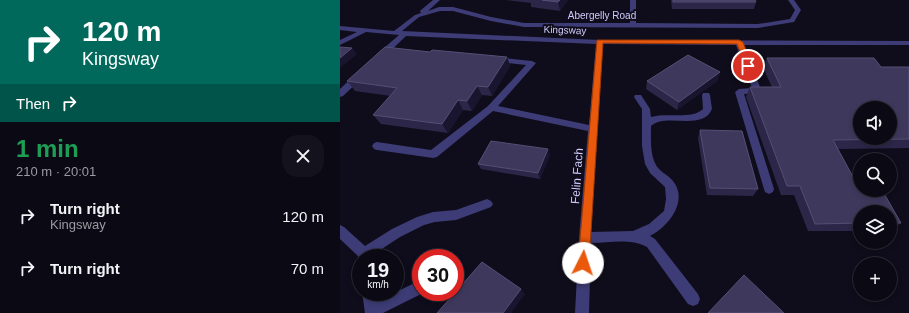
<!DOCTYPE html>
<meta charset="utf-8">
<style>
body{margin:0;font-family:Arial,sans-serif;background:#14131d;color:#f1f3f6;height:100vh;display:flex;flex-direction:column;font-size:15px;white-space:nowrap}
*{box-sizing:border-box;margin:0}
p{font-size:13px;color:#9a9aa0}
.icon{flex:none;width:22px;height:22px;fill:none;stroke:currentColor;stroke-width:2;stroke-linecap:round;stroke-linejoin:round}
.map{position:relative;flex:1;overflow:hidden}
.sheet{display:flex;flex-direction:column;background:#0b0a14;width:340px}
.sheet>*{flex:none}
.banner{background:#00695c;color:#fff;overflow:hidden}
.fabs{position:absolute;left:513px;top:101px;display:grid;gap:8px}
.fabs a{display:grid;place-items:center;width:44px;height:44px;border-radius:50%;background:#0b0a14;box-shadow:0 2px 6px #0003,0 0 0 1px #2b2b34;font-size:20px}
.speed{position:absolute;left:12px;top:249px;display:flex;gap:8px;font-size:20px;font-weight:700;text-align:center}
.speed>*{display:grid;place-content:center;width:52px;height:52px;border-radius:50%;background:#0b0a14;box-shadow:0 2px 6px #0003,0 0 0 1px #2b2b34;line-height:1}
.speed small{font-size:10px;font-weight:400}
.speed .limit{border:6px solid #d22;background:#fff;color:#111}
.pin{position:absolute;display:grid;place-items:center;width:34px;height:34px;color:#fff;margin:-17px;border:2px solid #fff;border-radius:50%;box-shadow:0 1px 4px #0007}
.me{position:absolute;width:44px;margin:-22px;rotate:4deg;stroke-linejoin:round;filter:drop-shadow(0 0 3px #0008)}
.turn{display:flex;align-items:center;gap:14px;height:84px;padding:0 16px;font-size:18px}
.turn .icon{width:52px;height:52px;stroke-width:2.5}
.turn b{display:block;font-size:28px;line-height:34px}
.then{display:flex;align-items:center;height:38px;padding:0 16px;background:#0003;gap:8px;font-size:15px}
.round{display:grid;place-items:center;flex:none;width:42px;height:42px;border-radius:16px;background:#14131d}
.head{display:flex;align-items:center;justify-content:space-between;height:68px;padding:0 16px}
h1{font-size:24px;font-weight:700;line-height:30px;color:#1e9e55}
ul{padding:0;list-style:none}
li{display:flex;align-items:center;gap:12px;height:52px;padding:0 16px}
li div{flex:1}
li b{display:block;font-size:15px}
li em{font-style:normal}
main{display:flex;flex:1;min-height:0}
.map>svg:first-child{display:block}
</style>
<main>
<section class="sheet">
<div class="banner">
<div class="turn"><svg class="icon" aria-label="right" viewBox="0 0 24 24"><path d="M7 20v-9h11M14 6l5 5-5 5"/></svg><div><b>120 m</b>Kingsway</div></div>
<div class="then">Then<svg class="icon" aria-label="right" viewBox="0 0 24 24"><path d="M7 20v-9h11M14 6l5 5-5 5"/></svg></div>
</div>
<div class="head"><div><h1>1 min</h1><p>210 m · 20:01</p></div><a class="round"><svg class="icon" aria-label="close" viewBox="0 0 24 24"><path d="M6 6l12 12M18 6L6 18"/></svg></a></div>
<ul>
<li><svg class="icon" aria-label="right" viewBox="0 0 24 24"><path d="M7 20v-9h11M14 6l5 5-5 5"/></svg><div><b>Turn right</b><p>Kingsway</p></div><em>120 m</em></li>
<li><svg class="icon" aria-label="right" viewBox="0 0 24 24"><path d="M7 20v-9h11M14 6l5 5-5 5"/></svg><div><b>Turn right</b></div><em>70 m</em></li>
</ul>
</section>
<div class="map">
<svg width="569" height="313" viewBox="0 0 569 313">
<rect width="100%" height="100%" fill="#0f0d1b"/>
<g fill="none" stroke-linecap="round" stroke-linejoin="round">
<g fill="#3d3c76" fill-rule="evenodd">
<path d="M93,0h7l-12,11 11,-4h14l38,10 33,6h106v-23h6v23l122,1 32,-5 5,-9 -7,-10h6l7,10 -7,12 -36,6 -234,-1 -33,-6 -38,-10h-13l-21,6 -17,14 198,9 309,1v4h-165l17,45 -4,3 -13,1 30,95 -1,3 -4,2 -4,-2 -1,-3 -29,-97 4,-3 13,-1 -16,-43 -133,-1 -12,188 42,-1 16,-7 15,-13 2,-12 -1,-12 -15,-14 -5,-9 -3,-18v-37l-8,-12 1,-2h6l9,14 1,8c15,-5 41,3 52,-8l-1,-14 1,-2h6l1,2 2,14c-10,23 -46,3 -61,17 0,12 -1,26 4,37 3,8 12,11 18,18 16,20 -5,46 -23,55l5,3 43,55 2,5 -2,5 -5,2 -5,-2 -41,-57c-17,-9 -38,-4 -56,-4l-2,70h-14l4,-75 9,-107 -95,-20 -56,46 -4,1 -56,-8 -3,-1 -2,-3 2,-3 3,-1 54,8 57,-44 38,-41 -34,-4v-4h3l37,4 4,2 -38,43 91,19 7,-81 -190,-8 -24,23h-6v-4l23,-20 -33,-3 -26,13v-5l17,-8 -17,-2v-4l54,5 21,-16 6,-2 -1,-2 1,-1z"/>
<path d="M19,73l4,3 -1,2 -19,18 -3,1v-8l16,-15z"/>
<path d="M147,199l4,2 2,3 -2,3 -35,13 -21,2 -11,3 -24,12 -29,19v2h-10v5l-3,-7 -18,-17v-14l4,2 21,19 27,-17 25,-12 16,-5 23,-2z"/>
<path d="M81,280v12h4l-42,21h-18l-3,-21h14l1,9z"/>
</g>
</g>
<g fill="#2c2648" fill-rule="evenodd">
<path d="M166,0h62l-8,11 -29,-4v-4z"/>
<path d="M331,0h84l1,2 -2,7h-82z"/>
<path d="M90,52l77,5 3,9 -18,30 -10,-1 -10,16 -9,-1 -15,23 -67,-9 -8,-9 18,-19 -36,-5 -8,-10z"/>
<path d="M427,58h107l7,9h28v81l-71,1 21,39h1v2h22l19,33 -11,7v-18h-30v19h-52l-14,-36h-13l-35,-98 4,-10h22l-9,-19zM520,108h30v30h-30z"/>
<path d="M380,72l-3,9 -40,29 -31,-21 1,-8z"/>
<path d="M360,130l58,59 -5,7 -46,-1 -9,-57z"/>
<path d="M210,155l-10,24 -59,-10 -3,-5z"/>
</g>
<g fill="#19152e">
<path d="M220,0h8l-8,11 -2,-9z"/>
<path d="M12,48l5,6 -17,14v-10z"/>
<path d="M167,57l3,9 -18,30 -4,-9z"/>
<path d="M380,72l-3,9 -40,29 2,-8z"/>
<path d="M137,86l5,9 -10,16 -5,-10z"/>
<path d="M118,100l5,10 -15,23 -6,-9z"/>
<path d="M208,149l2,6 -10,24 -2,-6z"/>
<path d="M181,289l4,5 -14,19h-8z"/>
</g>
<g fill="#3e385c" stroke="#554f75" fill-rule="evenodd">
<path d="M202,0h18l-2,2z"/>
<path d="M333,0h82l1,2h-83z"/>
<path d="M0,47l12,1 -12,10z"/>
<path d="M45,47l45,5 2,-2 75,7 -19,30 -11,-1 -10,15 -9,-1 -16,24 -69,-9 24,-27 -50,-7z"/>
<path d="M348,55l32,17 -41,30 -32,-21z"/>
<path d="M427,58h107l7,9h28v72l-76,1 26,48h1v2h22l19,33h-11v-11h-30v11l-45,1 -15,-38h-13l-37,-99h31zM520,108h30v30h-30z"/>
<path d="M360,130l42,1 16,58 -48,-1z"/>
<path d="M151,141l57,8 -10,24 -60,-9z"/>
<path d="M142,262l39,27 -18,24h-66z"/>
<path d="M404,275l40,38h-76z"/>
</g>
<path fill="#ea580c" stroke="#983908" d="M257,40h142l4,2 9,24 -1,1h-5l-9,-23 -134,-1 -14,220 -2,4 -4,1 -4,-1 -1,-4z"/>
<g text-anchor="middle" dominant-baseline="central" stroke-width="4" stroke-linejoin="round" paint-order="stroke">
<g font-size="10" fill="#d0cbfb" stroke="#0f0d1b">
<text x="262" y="15">Abergelly Road</text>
<text transform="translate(225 30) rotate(2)">Kingsway</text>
</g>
<g font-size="12" fill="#d0cbfb" stroke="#0f0d1b">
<text transform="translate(237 176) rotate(-86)">Felin Fach</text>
</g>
</g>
</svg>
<div class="fabs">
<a><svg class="icon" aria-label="sound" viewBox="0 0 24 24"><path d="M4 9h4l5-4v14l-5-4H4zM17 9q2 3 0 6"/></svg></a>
<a><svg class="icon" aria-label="search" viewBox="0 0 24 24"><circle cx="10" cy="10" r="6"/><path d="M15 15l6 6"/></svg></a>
<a><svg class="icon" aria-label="layers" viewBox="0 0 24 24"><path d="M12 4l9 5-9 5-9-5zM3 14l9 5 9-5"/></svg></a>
<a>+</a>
</div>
<div class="speed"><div>19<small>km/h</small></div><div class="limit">30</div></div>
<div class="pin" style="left:408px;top:66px;background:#d93025"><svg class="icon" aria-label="arrive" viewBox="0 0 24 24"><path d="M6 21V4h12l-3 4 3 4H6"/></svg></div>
<svg class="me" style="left:243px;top:263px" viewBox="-20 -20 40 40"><circle r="19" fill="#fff"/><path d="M0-13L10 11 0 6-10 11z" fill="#ea580c"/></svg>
</div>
</main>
